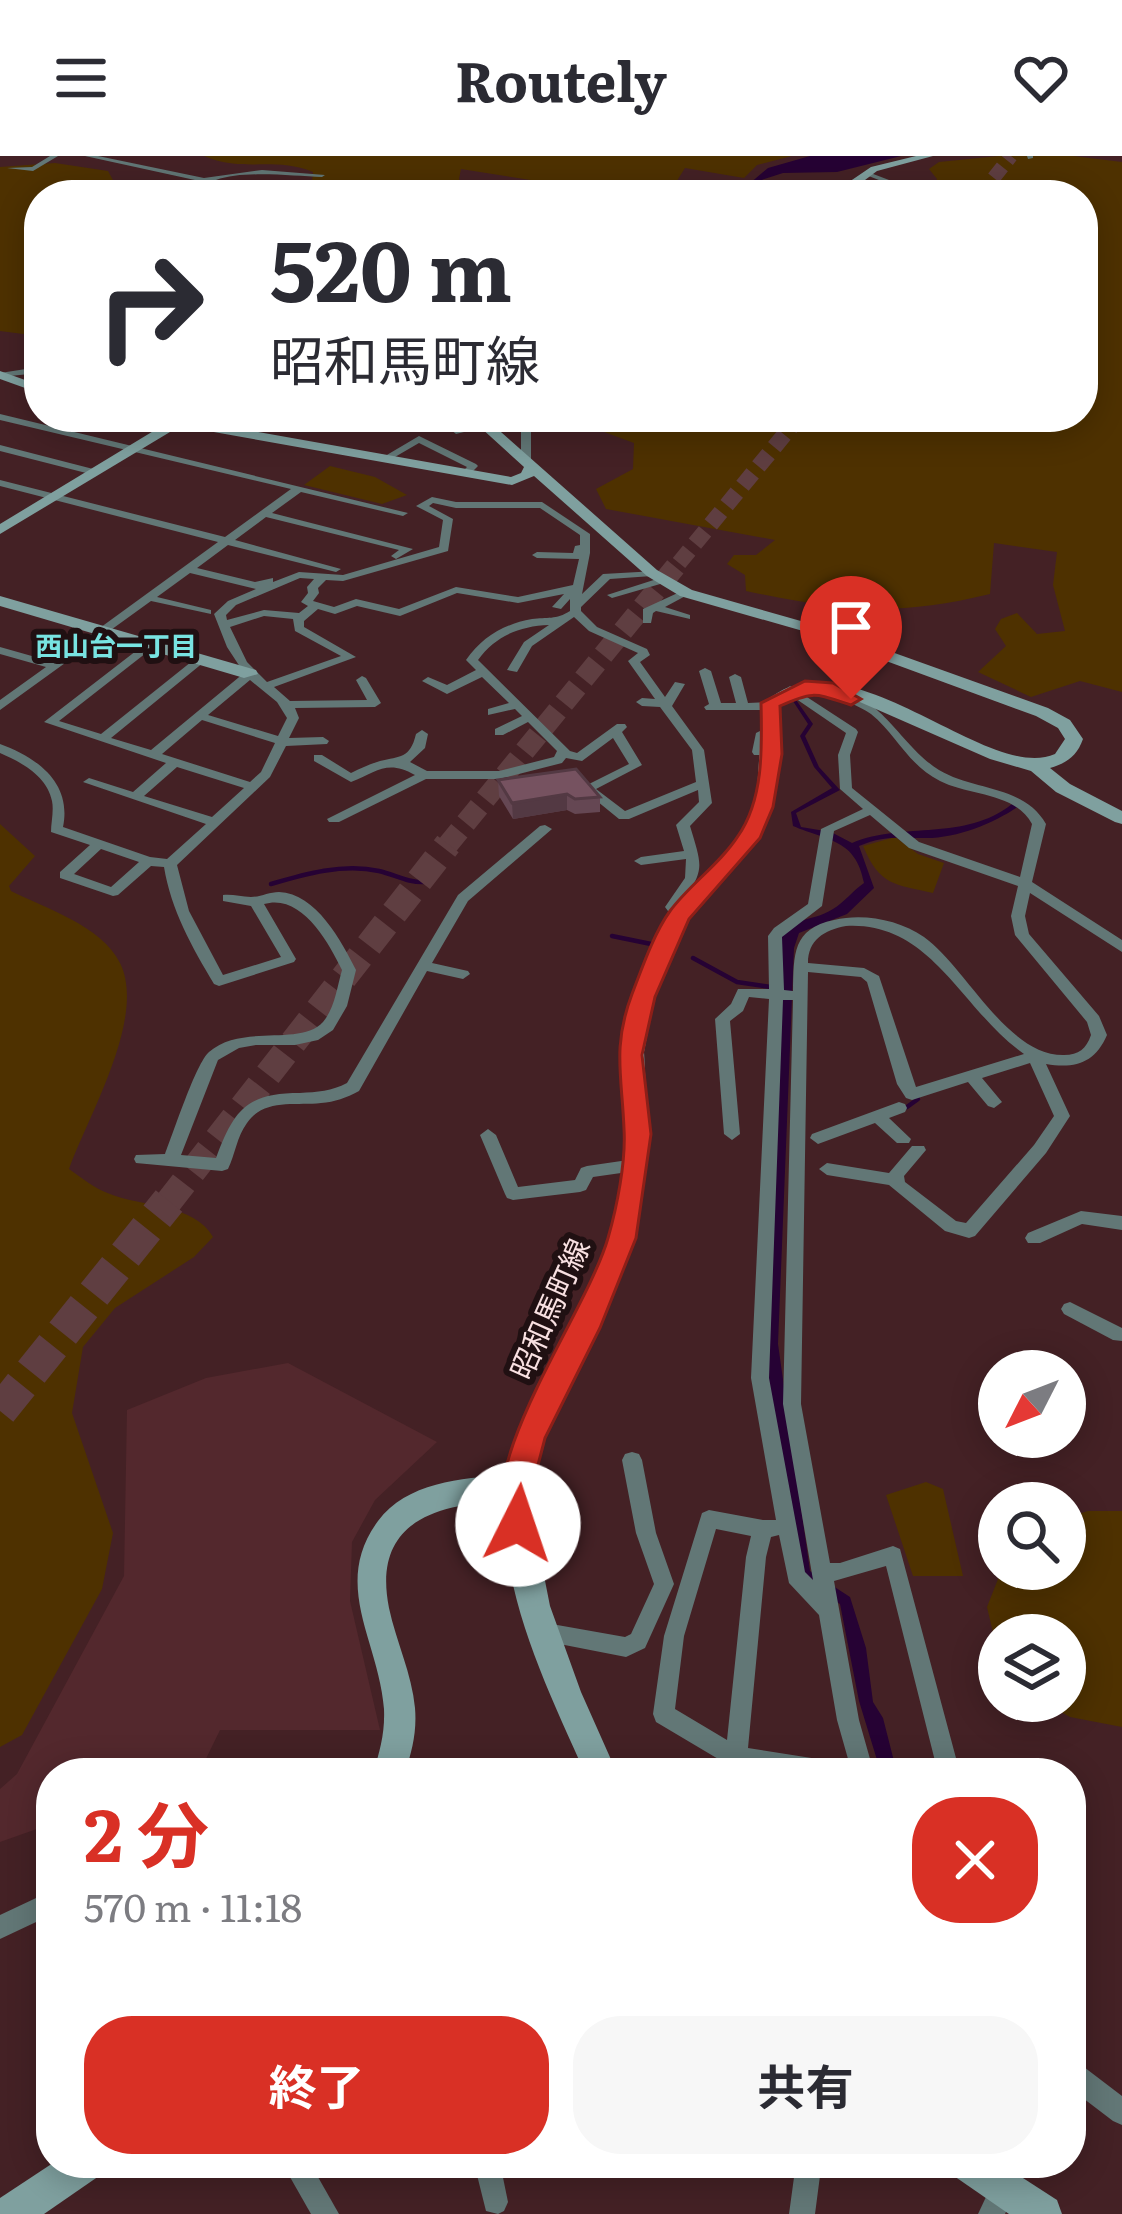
<!DOCTYPE html>
<html lang="ja">
<meta charset="utf-8">
<style>
body{margin:0;font-family:Literata,"Noto Sans JP",serif;background:#f7f7f7;color:#2b2b33;height:100vh;display:flex;flex-direction:column;font-size:45px;white-space:nowrap}
*{box-sizing:border-box;margin:0}
p{font-size:39px;color:#7c7c81}
.icon{flex:none;width:66px;height:66px;fill:none;stroke:currentColor;stroke-width:2;stroke-linecap:round;stroke-linejoin:round}
.map{position:relative;flex:1;overflow:hidden}
.details{position:absolute;left:36px;top:1602px;width:1050px;height:420px;display:flex;flex-direction:column;background:#fff;border-radius:48px;box-shadow:0 6px 30px #0003}
.details>*{flex:none}
.guide{position:absolute;left:24px;top:24px;width:1074px;height:252px;border-radius:48px;box-shadow:0 6px 30px #0003;background:#fff;color:#2b2b33;overflow:hidden}
.needle{width:78px;rotate:228deg}
.controls{position:absolute;left:978px;top:1194px;display:grid;gap:24px}
.controls a{display:grid;place-items:center;width:108px;height:108px;border-radius:50%;background:#fff;box-shadow:0 6px 30px #0003;font-size:60px}
.pin{position:absolute;display:grid;place-items:center;width:102px;height:102px;color:#fff;margin:-123px -51px;border-radius:50% 50% 50% 0;rotate:-45deg;box-shadow:0 0 12px #0007}
.pin .icon{rotate:45deg}
.me{position:absolute;width:132px;margin:-66px;rotate:4deg;stroke-linejoin:round;filter:drop-shadow(0 0 9px #0008)}
.turn{display:flex;align-items:center;gap:42px;height:252px;padding:0 48px;font-size:54px}
.turn .icon{width:156px;height:156px;stroke-width:2.5}
.turn b{display:block;font-size:84px;line-height:102px}
.round{display:grid;place-items:center;flex:none;width:126px;height:126px;border-radius:48px;background:#f7f7f7}
.headline{display:flex;align-items:center;justify-content:space-between;height:204px;padding:0 48px}
h1{font-size:72px;font-weight:700;line-height:90px;color:#d93025}
.action{display:flex;gap:24px;margin-top:auto;padding:24px 48px}
.action a{flex:1;height:138px;border-radius:48px;background:#d93025;color:#fff;font-size:48px;font-weight:700;line-height:138px;text-align:center}
.action a+a{background:#f7f7f7;color:#2b2b33}
header{display:flex;justify-content:space-between;align-items:center;height:156px;padding:0 48px;background:#fff;font-size:54px;font-weight:700}
.map>svg:first-child{display:block}
</style>
<header><svg class="icon" aria-label="menu" viewBox="0 0 24 24"><path d="M4 6h16M4 12h16M4 18h16"/></svg>Routely<svg class="icon" aria-label="heart" viewBox="0 0 24 24"><path d="M12 20l-8-8c-3-5 5-10 8-4 3-6 11-1 8 4z"/></svg></header>
<div class="map">
<svg width="1122" height="2058" viewBox="0 0 1122 2058">
<rect width="100%" height="100%" fill="#442125"/>
<path fill="#53282d" d="M288,1207l149,79 -62,58 -23,42 -2,59 30,129h-160l-21,43 -25,-10 -7,10h-116v51l-51,18v-53l17,-15 107,-198 3,-166 79,-32z"/>
<g fill="#4e3100">
<path d="M204,0h588l-35,9 -13,13 -59,-10 -17,27h-83l-35,-12 -89,-14 -2,10 8,16h-214l59,-14 1,-9c-40,-16 -70,1 -109,-16z"/>
<path d="M999,0h74l49,6v530l-42,-11 -49,16 -53,-25 28,-26 -11,-17 6,-10 16,-6 20,21 28,-3 -12,-46 4,-33 -63,-9 -4,51c-94,23 -150,17 -244,-3l-1,-16 -18,-11 7,-9h22l19,-15 -169,-31 -10,-20 37,-20 1,-26 -38,-14v-12h487v-222h-153l7,-16 -8,-10 10,-7z"/>
<path d="M55,7l53,8 6,11 51,10 -126,3v154l-10,-1 2,-13 -31,-4v-164z"/>
<path d="M330,310l45,11 32,18 -25,9 -78,-19z"/>
<path d="M0,668l35,32 -26,30 2,5c34,17 91,35 109,72 27,54 -32,153 -51,206 13,9 26,20 41,25 32,13 85,10 103,43l-19,20 -79,51 -32,39 -11,66 41,120 -11,56 -80,146 -22,12z"/>
<path d="M895,681l23,17 26,9 -11,30c-39,-9 -53,-7 -70,-47z"/>
<path d="M926,1326l17,7 20,87h-50l-27,-81z"/>
<path d="M1088,1355h34v216l-52,-10 -29,-16h24v-66h-66v23l-12,-51 15,-38h63v-51z"/>
</g>
<g fill="#260234">
<path d="M810,0h91l-64,16 -54,1 -34,11 19,-16z"/>
<path d="M794,541l19,27 -8,12 14,31 21,23 -44,23 5,14 30,5 21,11c53,-22 112,-1 160,-39l7,2c-25,17 -61,32 -93,32 -26,0 -42,-3 -67,8l15,42 -27,26 -48,19 -5,15 -16,396 32,227 40,26 16,51 7,54 10,16 14,55h-16l-22,-72 -19,-97 -38,-25 -29,-151 -8,-85 12,-398c16,-32 32,-21 56,-36 12,-7 19,-18 31,-26 -8,-44 -36,-42 -71,-57l-2,-14 41,-24 -18,-21 -14,-31 8,-12 -17,-26z"/>
</g>
<g fill="none" stroke-linecap="round" stroke-linejoin="round">
<path stroke="#260234" stroke-width="3" d="M734,39l21,-12"/>
<g stroke="#260234" stroke-width="4.5">
<path d="M271,728c34,-10 72,-21 108,-13 17,4 28,12 47,11"/>
<path d="M612,780l44,9"/>
<path d="M693,802l44,24 34,5"/>
<path d="M907,951l11,-8"/>
</g>
<path fill="#260234" fill-rule="evenodd" d="M884,33h10l2,6h-12z"/>
<path stroke="#5f3e41" stroke-width="14" stroke-dasharray="14 8" stroke-linecap="butt" d="M980,39l31,-39"/>
<path stroke="#5f3e41" stroke-width="16" stroke-dasharray="16 9" stroke-linecap="butt" d="M679,407l120,-146"/>
<path stroke="#5f3e41" stroke-width="21" stroke-dasharray="21 10" stroke-linecap="butt" d="M446,691l235,-287"/>
<path stroke="#5f3e41" stroke-width="27" stroke-dasharray="27 14" stroke-linecap="butt" d="M167,1048l281,-360"/>
<path stroke="#5f3e41" stroke-width="34" stroke-dasharray="34 16" stroke-linecap="butt" d="M0,1255l169,-210"/>
<g fill="#627776" fill-rule="evenodd">
<path d="M50,0h8l-25,15 -26,-3 25,-1z"/>
<path d="M85,0h13l106,22 58,-8 63,5 -3,2c-30,-1 -78,-7 -106,3 -11,4 -19,14 -34,15l22,-13z"/>
<path d="M1027,0h6v2l-5,1z"/>
<path d="M868,16l21,8v11l-57,4 -20,-4 72,-3v-6l-18,-7z"/>
<path d="M680,25h4l4,6 -9,8h-9l11,-9z"/>
<path d="M212,30l27,2 -15,7h-10l10,-5 -14,-1z"/>
<path d="M551,35l2,3 -17,1 2,-1z"/>
<path d="M39,211v6l-39,4v-4z"/>
<path d="M0,258l408,99 -5,3 -102,-24 -29,21 141,36 -17,10 -5,-3 8,-6 -133,-33 -31,23 106,29 -5,3 -108,-27 -31,23 58,14 18,-4v4l26,-10 44,3 96,-28 4,-27 -27,-14 16,-9 24,5h86l48,32v19l-8,41 21,-20 53,-3 1,2 -5,3 -42,3 -29,28v4l16,16 50,22 3,6 -10,7 25,35 10,-15 10,2 -13,22 32,44 8,53 -22,23c13,43 15,43 -11,81l7,9 -2,3h-10l-9,-12 20,-29 1,-19 -45,6 -7,-4 7,-4 43,-6 -8,-26 23,-23 -1,-12 -69,29h-10l-38,-31 48,-24 -16,-26 -31,23 -16,-3 -4,5 -63,16h-73l-87,43h-10l-2,-3 88,-44c-28,-16 -38,-3 -64,7l-37,-21v-6h8l29,18c10,-5 19,-9 29,-12 20,-5 30,-2 36,-27l6,-4 6,4 -3,14 -15,14 17,9h72l55,-14 3,-6 -29,-29 -25,13h-8v-6l27,-13 -7,-7 -27,6v-6l21,-6 -27,-26 -35,17 -25,-13 6,-4 19,8 29,-15 -10,-10c16,-23 38,-36 66,-41 15,-2 24,1 38,-8v-12l-9,10 -9,-2 12,-13 -46,9 -61,-10 -57,23 -43,-10 -22,8 -17,-5 -14,12v6l52,30 -82,30 16,14 77,-1 -11,-20 6,-4 4,2 15,25 -6,4 -80,1 4,10 -10,20 34,-1 6,4 -2,3 -41,2 -16,31 -93,88 12,46 34,64 58,-18 -30,-51 -28,-5v-6c10,-1 18,2 28,2 10,0 18,-5 28,-5 37,1 63,50 77,78l-9,36 -14,24 -15,10 -23,5h-39l-17,3 -21,12 -37,95 35,3c18,-48 30,-65 84,-65 17,-1 32,-2 47,-10l111,-188 82,-69 5,-1 7,4 -84,72 -36,62 36,8 2,3 -7,5 -36,-8 -68,120c-13,7 -24,11 -38,12 -26,3 -57,-5 -74,20 -10,13 -12,32 -19,46l-6,2 -86,-8 -2,-4 2,-4 29,-1c8,-20 31,-91 44,-102 33,-29 91,-5 114,-30 12,-14 14,-35 19,-52 -14,-29 -41,-77 -78,-66l32,55 -2,3 -75,24 -5,-2c-22,-37 -43,-74 -50,-117l-13,-1 -33,29 -5,1 -53,-18v-6l30,-27 -39,-13c0,-9 3,-21 1,-31 -5,-25 -31,-39 -52,-48v-9c38,14 72,39 63,83l87,30 17,2 39,-35 -123,-42 6,-4 44,14 33,-29 -122,-41 101,-78 10,2 -96,75 42,13 95,-76h8v4l-93,76 40,12 93,-77 -17,-26 -13,-33 14,-13 28,-12 -66,-16 -33,24 54,13v4l-60,-13 -151,109v-10l46,-33 -46,-13v-7l53,15 165,-120 -218,-56v-6l225,57 66,-48 -291,-69zM433,347l23,5h84l40,27v10l-5,1 -2,7 -36,-1 -5,3 5,3 42,1 -6,26 -55,12 -62,-10 -57,22 -43,-10 -22,8 -21,-6 6,-8 -1,-5 8,-8 17,1 105,-30 5,-32 -24,-13zM300,422l14,1 -7,8 1,6 -7,9 7,4 -9,7 -35,-3 -37,10 -1,-5 10,-10zM264,460l29,3 2,12 46,25 -74,26 -20,-20 -17,-35zM574,461l15,14 49,22 -10,8 27,38 -13,-1 -6,4 6,4 18,1 32,43 4,32 -71,29 -29,-22 46,-24 -20,-33 5,-5 -2,-3h-8l-40,29 -7,-2 -92,-91c17,-24 42,-34 71,-35l-25,17 -17,28 10,2 15,-26zM250,524l27,22 10,16 -9,18 -70,-21zM202,564l73,23 -14,29 -11,10 -88,-28zM177,611l67,21 -32,29 -68,-21zM101,693l38,13 -28,25 -37,-13z"/>
<path d="M388,261h10l-9,8 -5,-3z"/>
<path d="M436,261h11l17,15 -8,2z"/>
<path d="M521,261h10v42l-5,3 -5,-3z"/>
<path d="M419,280l57,28 2,2 -9,9h-6l-2,-2 6,-6 -48,-24 -31,18 -8,-2z"/>
<path d="M0,289l97,25 2,2 -5,3 -94,-24z"/>
<path d="M663,421l4,1v4l-55,16 -5,-3z"/>
<path d="M682,435l9,2 -26,14 25,8v4l-34,-8 -3,2 -2,10h-8v-14z"/>
<path d="M705,512l6,3 10,32h15l-7,-26 6,-3 6,3 7,26 21,-1 6,4 -6,4h-63l-2,-3 5,-3 -10,-33z"/>
<path d="M790,530l66,43 2,3 -8,23 2,33 67,54 101,35 12,-53c-17,-32 -63,-28 -92,-43 -33,-17 -43,-46 -69,-67 -13,-9 -29,-14 -43,-21v-4c53,2 71,56 111,81 35,21 85,15 107,54l-14,58 90,58v12l-92,-59 -5,23 4,18 70,82 8,19c-12,28 -32,34 -61,29l24,52 -24,37 -71,83 -6,2 -24,-7 -56,-46 -62,-10 -8,-6 8,-6 62,10 23,-27h12l2,4 -22,26 1,6 51,39 10,2 68,-78 20,-29 -24,-53 -48,15 20,24 -8,6 -6,-2 -20,-24 -56,18 -6,-2 -9,-14 -30,-102 -6,-5 -53,-5 -7,432 29,159h10l53,-17 7,3 60,224h-22l-52,-207 -52,15 25,139 15,53h-22l-15,-53 -18,-105 -30,-32 -10,-48 -8,2 -5,20 -18,191 89,14 8,3 3,8h-81l-21,-3v3h-22l1,-10 -69,-41 -3,-8 11,-78 38,-123 7,-3 54,10h13l-25,-142 18,-379 -20,-2 -6,14 -13,10 10,113 -8,6 -8,-6 -9,-115 16,-15 7,-15h31l-1,-53 6,-8 34,-24 13,-75 42,-20 -23,-20 -2,-34 8,-22 -60,-41 -2,-2zM870,659l39,33 109,38 -7,30 4,19 72,87 4,13c-5,14 -12,20 -27,20 -57,1 -98,-88 -140,-118 -25,-17 -60,-24 -90,-17 -42,9 -40,34 -41,71l-9,-1 -2,-53 40,-31 12,-75zM846,770c86,-5 116,85 178,128l-108,33 -37,-111 -15,-8 -56,-5c0,-23 16,-33 38,-37zM783,844h10l-10,404 30,176 -8,-8 -36,-194zM716,1373l35,7 -5,21 -19,183 -52,-31 9,-73z"/>
<path d="M770,570l6,4 -8,5 -6,20h-8l-2,-3 4,-19z"/>
<path d="M899,946l6,2 2,4 -2,4 -16,6 22,21 -2,4h-12l-22,-20 -57,21 -8,-6 2,-4z"/>
<path d="M488,973l8,6 22,52 57,-7 6,-12 6,-2 48,-7 8,6 -8,6 -42,6 -7,13 -6,2 -67,8 -6,-2 -2,-4 -25,-59z"/>
<path d="M1081,1055l41,5v14l-40,-6 -42,19h-12l-3,-5 3,-5z"/>
<path d="M1070,1146l52,26v13l-9,-1 -49,-26 -3,-5 3,-5z"/>
<path d="M632,1296l7,2 3,6 14,73 18,51 -29,64 -19,9 -87,-17 -3,-7 3,-7 7,-3 79,14 6,-3 23,-50 -18,-51 -14,-73 3,-6z"/>
<path d="M51,1735v24l-51,24v-24z"/>
<path d="M1071,1905l9,3 42,32v29l-9,-4 -42,-32z"/>
<path d="M282,2007h28l29,51h-28z"/>
<path d="M474,2007h26l8,39 -4,9 -6,3 -12,-3z"/>
<path d="M792,2007h27l2,5 -6,46h-26l6,-44z"/>
<path d="M1003,2020l9,4 4,9 -11,25h-27l16,-34z"/>
</g>
<g fill="#7fa09f" fill-rule="evenodd">
<path d="M916,0h17l-56,15 -24,18 -64,6 57,-11 25,-17z"/>
<path d="M0,215l39,14v8l-39,-14z"/>
<path d="M144,261h30l337,60 10,-4 3,-6 -55,-50h15l173,153 35,20 130,37 226,81 22,12 13,19c-6,17 -16,24 -33,29l20,16 52,27v13l-7,-2 -59,-30 -25,-21 -41,-12 -137,-60 -30,-5 -25,2 -20,12 -3,82 -8,32 -16,27 -61,67 -35,79 -11,57 5,98 -15,87 -28,76 -61,121 -11,38 -2,43 18,91 31,86 36,81h-32c-37,-83 -85,-179 -80,-272 -71,3 -133,22 -116,107 7,33 23,66 26,100 2,24 -3,43 -10,65h-32c7,-22 12,-40 11,-64 -5,-68 -53,-124 -6,-188 28,-38 84,-44 128,-45l11,-42 63,-122 30,-75 16,-87 -5,-98 12,-57 41,-85 63,-69 11,-19 9,-32 6,-88c7,-4 16,-11 24,-14 85,-33 206,94 268,66l10,-15 -7,-11 -22,-12 -226,-83 -130,-37 -33,-20 -113,-100 -22,9 -332,-59 -180,108v-10l165,-100z"/>
<path d="M0,440l256,74 2,4 -14,4 -244,-72z"/>
<path d="M53,2007h52l-6,13 -55,38h-44v-16z"/>
<path d="M948,2007h52l57,37 5,14h-53l-55,-38z"/>
</g>
</g>
<path fill="#654753" d="M498,624l102,17v15l-25,2 -8,-4 -54,9 -14,-23z"/>
<path fill="#533943" d="M567,638v16l-54,9 -1,-16z"/>
<path fill="#765260" stroke="#533943" stroke-width="3" d="M576,613l24,28 -25,2 -8,-5 -55,9 -14,-23z"/>
<path fill="#d93025" stroke="#8d1f18" stroke-width="3" d="M805,525l28,2 28,16 -10,6c-35,-11 -36,-15 -71,1l2,48 -9,53 -13,31 -71,81 -34,78 -13,58 9,79 -15,104 -36,90 -55,110 -13,50 2,36 -4,10 -12,4 -11,-4c-33,-71 79,-220 101,-296 9,-31 18,-77 16,-109 -2,-53 -12,-82 8,-135 10,-26 22,-61 38,-83 20,-27 50,-47 68,-75 26,-37 24,-90 23,-133z"/>
<g text-anchor="middle" dominant-baseline="central" stroke-width="12" stroke-linejoin="round" paint-order="stroke">
<g font-size="27" font-weight="bold" fill="#78e4e2" stroke="#201012">
<text x="116" y="488">西山台一丁目</text>
</g>
<g font-size="30" fill="#f8e0e1" stroke="#201012">
<text transform="translate(548 1152) rotate(-66)">昭和馬町線</text>
</g>
</g>
</svg>
<div class="controls">
<a><svg class="needle" viewBox="-14 -14 28 28"><path d="M0-13l5 13h-10z" fill="#e53935"/><path d="M0 13l5-13h-10z" fill="#7c7c81"/></svg></a>
<a><svg class="icon" aria-label="search" viewBox="0 0 24 24"><circle cx="10" cy="10" r="6"/><path d="M15 15l6 6"/></svg></a>
<a><svg class="icon" aria-label="layers" viewBox="0 0 24 24"><path d="M12 4l9 5-9 5-9-5zM3 14l9 5 9-5"/></svg></a>
</div>
<div class="pin" style="left:851px;top:543px;background:#d93025"><svg class="icon" aria-label="arrive" viewBox="0 0 24 24"><path d="M6 21V4h12l-3 4 3 4H6"/></svg></div>
<svg class="me" style="left:518px;top:1368px" viewBox="-20 -20 40 40"><circle r="19" fill="#fff"/><path d="M0-13L10 11 0 6-10 11z" fill="#d93025"/></svg>
<div class="guide">
<div class="turn"><svg class="icon" aria-label="right" viewBox="0 0 24 24"><path d="M7 20v-9h11M14 6l5 5-5 5"/></svg><div><b>520 m</b>昭和馬町線</div></div>
</div>
<section class="details">
<div class="headline"><div><h1>2 分</h1><p>570 m · 11:18</p></div><a class="round" style="background:#d93025;color:#fff"><svg class="icon" aria-label="close" viewBox="0 0 24 24"><path d="M6 6l12 12M18 6L6 18"/></svg></a></div>
<div class="action"><a>終了</a><a>共有</a></div>
</section>
</div>
